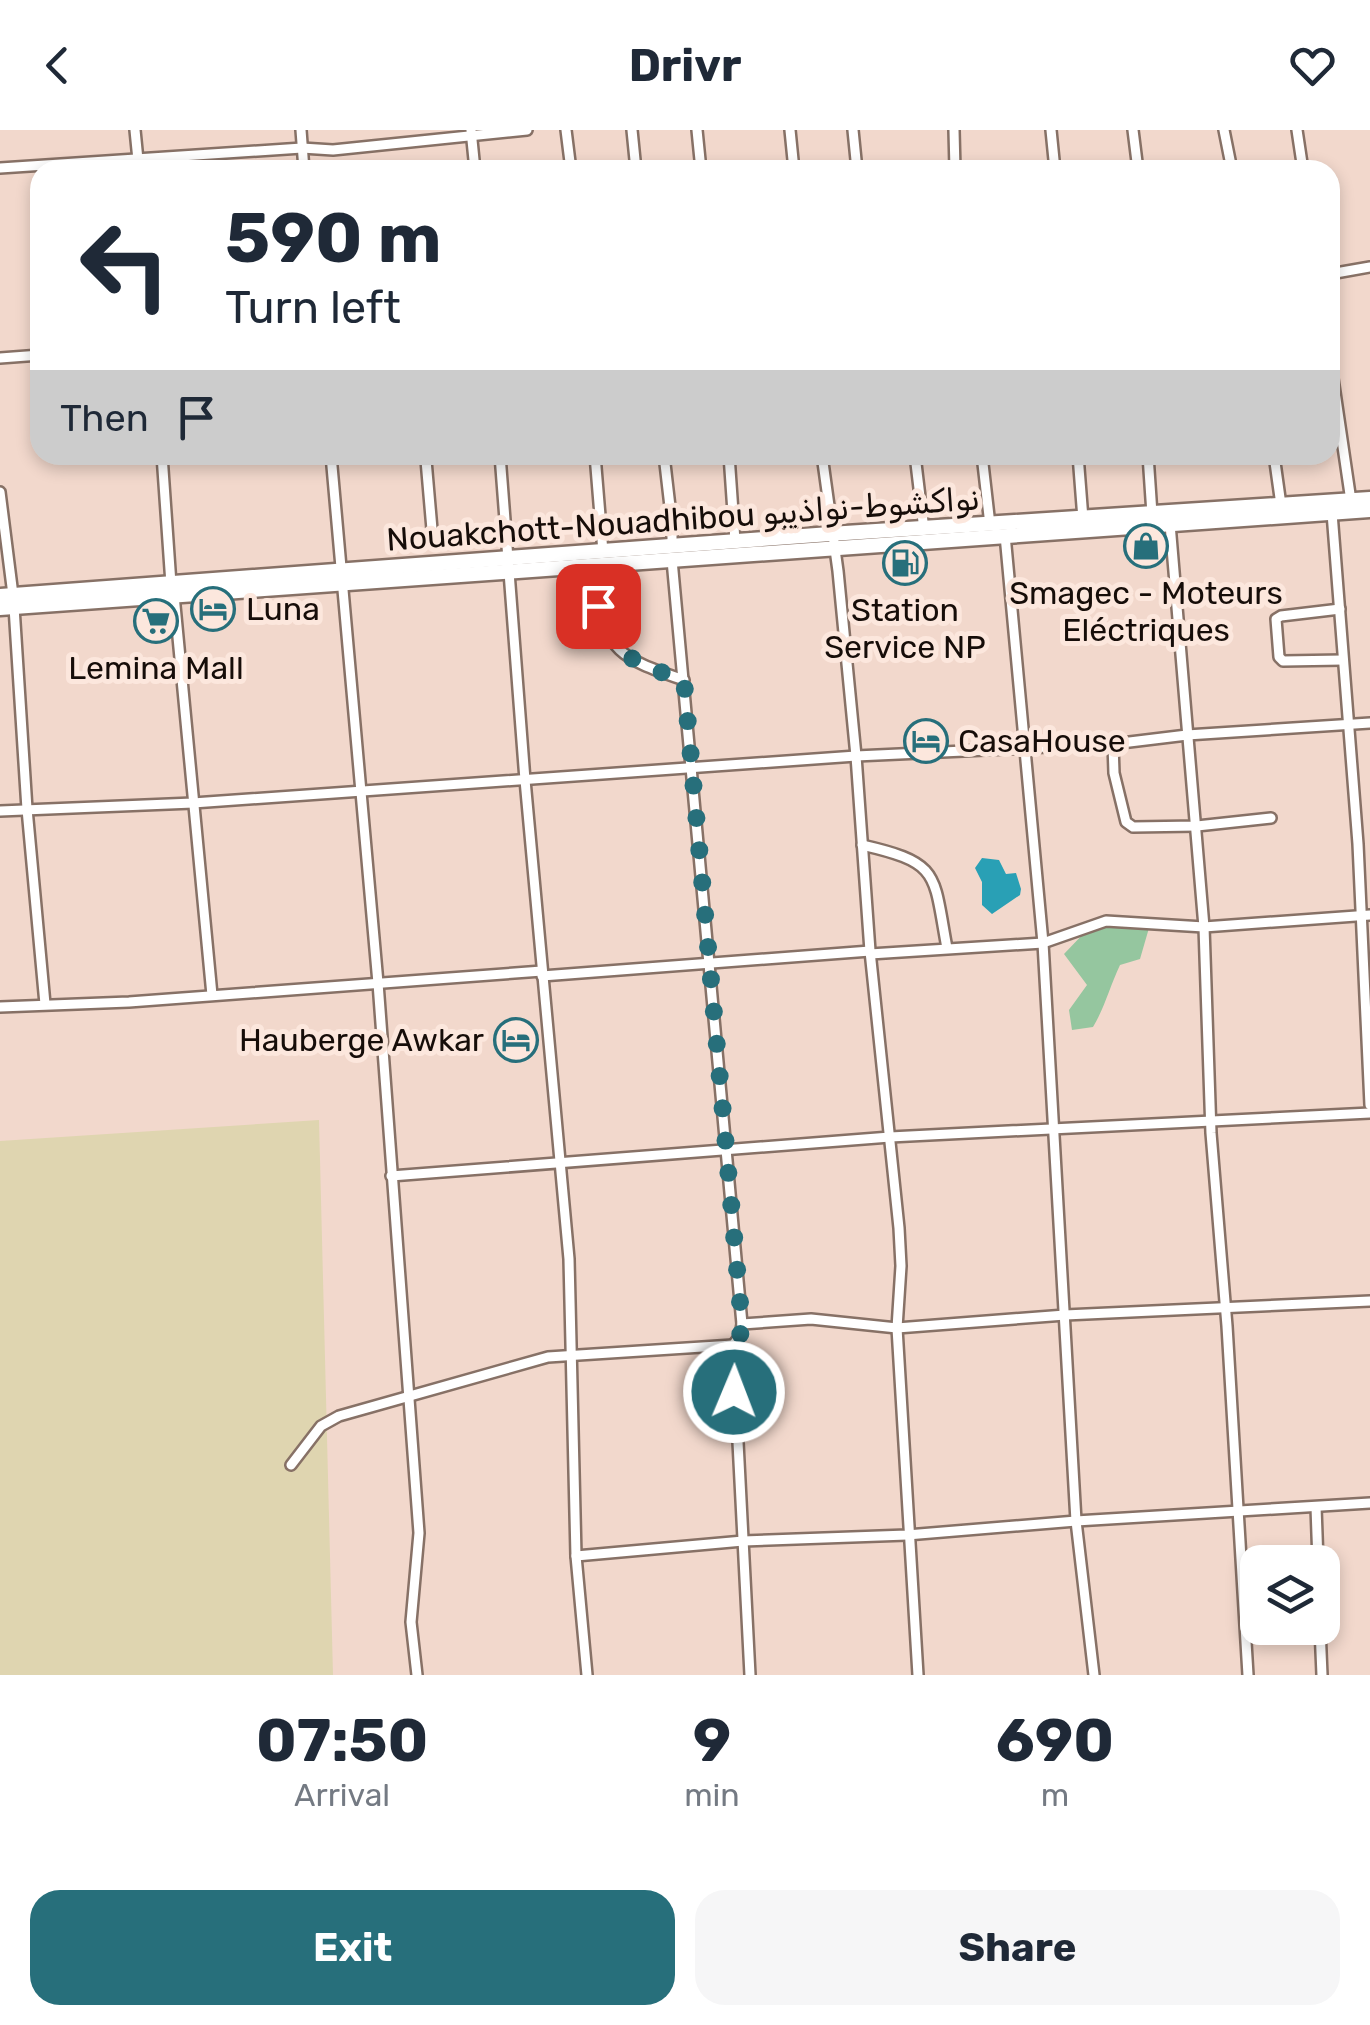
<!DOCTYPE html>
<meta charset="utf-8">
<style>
body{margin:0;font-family:Rubik,"Noto Naskh Arabic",sans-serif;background:#f6f6f7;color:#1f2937;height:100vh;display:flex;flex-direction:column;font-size:38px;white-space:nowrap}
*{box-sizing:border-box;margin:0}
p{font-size:32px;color:#747a83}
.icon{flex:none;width:55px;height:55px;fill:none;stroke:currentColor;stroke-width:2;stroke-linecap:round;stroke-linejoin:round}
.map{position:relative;height:1545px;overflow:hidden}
.drawer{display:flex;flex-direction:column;background:#fff;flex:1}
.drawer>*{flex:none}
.hud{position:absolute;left:30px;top:30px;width:1310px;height:305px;border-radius:30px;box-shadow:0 5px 15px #0003;background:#fff;color:#1f2937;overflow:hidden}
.fabs{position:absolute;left:1240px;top:1415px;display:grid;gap:20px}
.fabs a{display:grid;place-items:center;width:100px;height:100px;border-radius:20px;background:#fff;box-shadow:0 5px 15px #0003;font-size:50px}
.pin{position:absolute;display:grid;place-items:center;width:85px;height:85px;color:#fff;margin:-42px;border-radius:20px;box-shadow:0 5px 15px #0006}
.me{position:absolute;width:110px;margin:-55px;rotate:1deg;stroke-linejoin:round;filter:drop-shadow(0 0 8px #0008)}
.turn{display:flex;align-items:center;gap:35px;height:210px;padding:0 30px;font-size:45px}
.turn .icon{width:130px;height:130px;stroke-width:2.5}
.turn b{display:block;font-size:70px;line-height:85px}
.then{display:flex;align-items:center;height:95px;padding:0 30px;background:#0003;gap:20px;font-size:38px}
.eta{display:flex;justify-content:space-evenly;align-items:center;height:170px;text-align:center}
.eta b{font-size:60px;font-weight:700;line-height:70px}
.action{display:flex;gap:20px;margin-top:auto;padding:20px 30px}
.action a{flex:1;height:115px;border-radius:30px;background:#276f7b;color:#fff;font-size:40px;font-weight:700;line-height:115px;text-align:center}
.action a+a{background:#f6f6f7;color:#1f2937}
header{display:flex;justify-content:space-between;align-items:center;height:130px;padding:0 30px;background:#fff;font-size:45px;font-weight:700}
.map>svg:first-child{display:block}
</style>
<header><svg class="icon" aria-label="back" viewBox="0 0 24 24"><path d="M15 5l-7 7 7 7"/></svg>Drivr<svg class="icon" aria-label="heart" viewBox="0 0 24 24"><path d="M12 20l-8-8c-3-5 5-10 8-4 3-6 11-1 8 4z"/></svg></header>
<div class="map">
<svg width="1370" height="1545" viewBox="0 0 1370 1545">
<rect width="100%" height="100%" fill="#f2d8cc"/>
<path fill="#95c69f" d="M1107,793h24l18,5 -9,31 -20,6c-10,21 -15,42 -27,62l-21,3 -3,-20 18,-25 -23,-31 22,-23z"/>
<path fill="#dfd5b0" d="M319,990l14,555h-333v-534z"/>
<path fill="#29a0b5" d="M982,728l17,2 7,14 10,-1 5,16 -1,6 -28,19 -10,-9v-23l-7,-14z"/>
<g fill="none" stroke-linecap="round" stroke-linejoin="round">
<g stroke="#877166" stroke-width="14">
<g id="minor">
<path d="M135,0l4,40"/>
<path d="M301,0l3,40"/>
<path d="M471,0l4,40"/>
<path d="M566,0l5,40"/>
<path d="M632,0l4,40"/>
<path d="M697,0l4,40"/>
<path d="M790,0l4,40"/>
<path d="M853,0l4,40"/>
<path d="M954,0l1,40"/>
<path d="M1051,0l4,40"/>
<path d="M1133,0l5,40"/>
<path d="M1224,0l8,40"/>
<path d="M1297,0l6,40"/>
<path d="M0,38l302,-20 31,2 194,-20"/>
<path d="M1330,144l40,-7"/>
<path d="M0,228l40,-3"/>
<path d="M1330,228l21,143"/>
<path d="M162,325l9,129"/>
<path d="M331,325l47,528 41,550 -8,89 6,53"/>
<path d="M500,325l25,325 44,479 7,297 11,119"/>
<path d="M595,325l8,97"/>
<path d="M664,325l8,69v23"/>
<path d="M729,325l6,86"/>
<path d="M822,325l16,116 18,185 14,195 29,277 2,38 -4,62 21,347"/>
<path d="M915,325l9,75"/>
<path d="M982,325l8,70"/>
<path d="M1078,325l5,64"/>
<path d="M1148,325l4,59"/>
<path d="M1274,325l7,50"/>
<path d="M426,330l7,81"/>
<path d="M0,362l13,103"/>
<path d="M1332,383l26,331 12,261"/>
<path d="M1170,394l34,403 7,206 16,193 21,349"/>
<path d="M1005,405l38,408 33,578 18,154"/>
<path d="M672,430l70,764 -2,12 -7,9 17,330"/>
<path d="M594,456c13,68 27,72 90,94"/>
<path d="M174,465l38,400"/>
<path d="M14,477l13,202 18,195"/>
<path d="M1340,479l-59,7 -5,3 3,38 4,4 60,-1"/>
<path d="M1113,614l1,29 12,49 7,5 64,-1 74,-8"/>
<path d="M0,681l193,-8 663,-47 257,-12 74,-9 183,-12"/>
<path d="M862,715c79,18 71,28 85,103"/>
<path d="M870,824l173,-11 63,-22 98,6 166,-12"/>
<path d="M542,846l328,-25"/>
<path d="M0,877l129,-5 413,-31"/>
<path d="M391,1046l499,-39 480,-24"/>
<path d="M742,1194l69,-5 86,9 168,-13 305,-14"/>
<path d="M291,1335l30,-39 18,-10 209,-59 185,-12"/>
<path d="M1316,1377l2,55"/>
<path d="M576,1426l167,-15 164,-6 169,-14 294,-18"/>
<path d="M1320,1498l2,47"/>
</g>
</g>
<g stroke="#877166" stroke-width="19">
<g id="highway">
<path d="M0,466l830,-62 540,-35"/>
<path d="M0,478l1370,-98"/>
</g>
</g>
<use href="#minor" stroke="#fff" stroke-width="9"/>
<use href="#highway" stroke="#fff" stroke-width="14"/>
</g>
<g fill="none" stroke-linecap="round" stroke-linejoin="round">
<path stroke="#276f7b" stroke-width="18" stroke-dasharray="0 32.4" d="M598,476c10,50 43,59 86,74l58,644 -2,12 -7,9 1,47"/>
</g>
<defs>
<g id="shop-ring" transform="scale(2.25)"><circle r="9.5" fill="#fce7dd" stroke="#276f7b" stroke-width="1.5"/><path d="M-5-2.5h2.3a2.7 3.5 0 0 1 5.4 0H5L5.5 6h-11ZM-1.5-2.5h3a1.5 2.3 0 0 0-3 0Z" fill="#276f7b"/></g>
<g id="fuel-ring" transform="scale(2.25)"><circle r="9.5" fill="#fce7dd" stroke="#276f7b" stroke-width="1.5"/><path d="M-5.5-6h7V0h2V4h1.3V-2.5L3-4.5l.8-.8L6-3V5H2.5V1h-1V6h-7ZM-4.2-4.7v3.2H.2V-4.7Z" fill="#276f7b"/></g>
<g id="hotel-ring" transform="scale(2.25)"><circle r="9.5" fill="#fce7dd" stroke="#276f7b" stroke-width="1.5"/><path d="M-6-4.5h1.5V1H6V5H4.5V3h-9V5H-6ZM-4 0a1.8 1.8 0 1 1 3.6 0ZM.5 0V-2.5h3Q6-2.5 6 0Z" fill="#276f7b"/></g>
<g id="supermarket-ring" transform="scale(2.25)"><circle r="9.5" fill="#fce7dd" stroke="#276f7b" stroke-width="1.5"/><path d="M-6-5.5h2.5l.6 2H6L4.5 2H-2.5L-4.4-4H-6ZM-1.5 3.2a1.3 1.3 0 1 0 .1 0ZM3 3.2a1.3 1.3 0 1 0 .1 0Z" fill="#276f7b"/></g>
</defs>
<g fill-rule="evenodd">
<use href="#shop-ring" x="1146" y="416"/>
<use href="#fuel-ring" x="905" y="433"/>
<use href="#hotel-ring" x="213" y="479"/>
<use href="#supermarket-ring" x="156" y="491"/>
<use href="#hotel-ring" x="926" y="611"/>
<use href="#hotel-ring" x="516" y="910"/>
</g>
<g text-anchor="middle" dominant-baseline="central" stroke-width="10" stroke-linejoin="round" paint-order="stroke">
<g font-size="32" fill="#160d09" stroke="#fce7dd">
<text transform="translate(683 389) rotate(-4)">Nouakchott-Nouadhibou نواكشوط-نواذيبو</text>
</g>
<g font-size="32" fill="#160d09" stroke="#fce7dd">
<text x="1146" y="463">Smagec - Moteurs<tspan x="1146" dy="37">Eléctriques</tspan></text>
<text x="246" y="479" text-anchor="start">Luna</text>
<text x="905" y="480">Station<tspan x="905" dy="37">Service NP</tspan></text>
<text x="156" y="538">Lemina Mall</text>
<text x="958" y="611" text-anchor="start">CasaHouse</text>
<text x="484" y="910" text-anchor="end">Hauberge Awkar</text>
</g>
</g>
</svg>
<div class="fabs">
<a><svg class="icon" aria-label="layers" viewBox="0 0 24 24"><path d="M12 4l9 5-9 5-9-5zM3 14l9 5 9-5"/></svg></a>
</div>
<div class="pin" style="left:598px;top:476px;background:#d93025"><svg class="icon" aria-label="arrive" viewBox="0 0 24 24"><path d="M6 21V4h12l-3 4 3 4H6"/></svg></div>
<svg class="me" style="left:734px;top:1262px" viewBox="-20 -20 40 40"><circle r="17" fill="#276f7b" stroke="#fff" stroke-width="3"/><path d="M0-11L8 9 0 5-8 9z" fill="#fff"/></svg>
<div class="hud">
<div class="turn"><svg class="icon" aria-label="left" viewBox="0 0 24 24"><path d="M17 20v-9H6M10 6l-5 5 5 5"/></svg><div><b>590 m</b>Turn left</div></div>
<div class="then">Then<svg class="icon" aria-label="arrive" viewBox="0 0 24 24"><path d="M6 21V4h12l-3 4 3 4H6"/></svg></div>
</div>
</div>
<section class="drawer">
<div class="eta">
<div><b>07:50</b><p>Arrival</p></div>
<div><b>9</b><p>min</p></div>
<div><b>690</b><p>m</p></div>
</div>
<div class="action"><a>Exit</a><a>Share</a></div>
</section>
